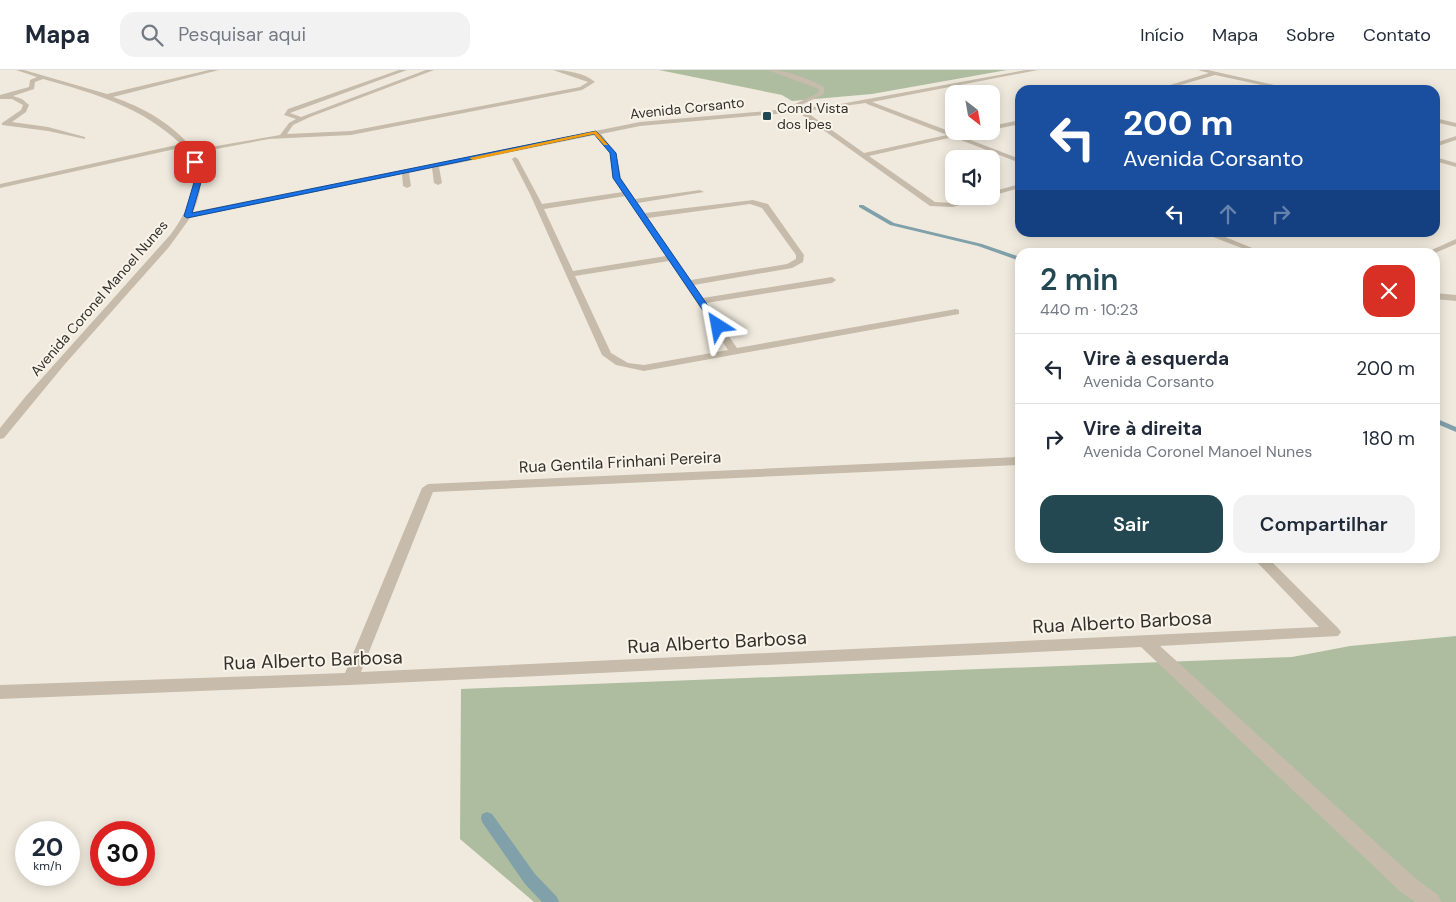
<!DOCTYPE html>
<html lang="pt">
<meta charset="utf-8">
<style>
body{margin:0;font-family:"DM Sans",sans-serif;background:#f2f2f3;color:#1f2937;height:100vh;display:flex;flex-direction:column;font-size:19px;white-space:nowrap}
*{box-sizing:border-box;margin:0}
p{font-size:16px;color:#747a83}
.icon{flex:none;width:28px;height:28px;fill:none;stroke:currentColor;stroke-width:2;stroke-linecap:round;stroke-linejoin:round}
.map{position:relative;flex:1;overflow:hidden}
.drawer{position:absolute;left:1015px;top:178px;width:425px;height:315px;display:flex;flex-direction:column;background:#fff;border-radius:15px;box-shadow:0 2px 12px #0003}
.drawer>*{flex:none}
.top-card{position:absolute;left:1015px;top:15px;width:425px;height:152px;border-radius:15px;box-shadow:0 2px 12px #0003;background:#1a4fa0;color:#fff;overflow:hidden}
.needle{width:32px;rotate:149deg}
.buttons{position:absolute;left:945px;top:15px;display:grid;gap:10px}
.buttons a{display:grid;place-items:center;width:55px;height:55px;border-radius:10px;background:#fff;box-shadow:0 2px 12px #0003;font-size:25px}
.speed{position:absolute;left:15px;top:751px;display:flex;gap:10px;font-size:25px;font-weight:700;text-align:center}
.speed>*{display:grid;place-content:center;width:65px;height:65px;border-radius:50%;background:#fff;box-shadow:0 2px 12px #0003;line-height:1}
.speed small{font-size:12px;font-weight:400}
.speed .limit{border:8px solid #d22;background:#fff;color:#111}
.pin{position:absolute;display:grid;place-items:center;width:42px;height:42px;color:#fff;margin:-21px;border-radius:10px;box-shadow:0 2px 8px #0006}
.me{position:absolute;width:55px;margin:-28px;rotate:326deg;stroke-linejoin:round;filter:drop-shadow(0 0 4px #0008)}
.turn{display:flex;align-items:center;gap:18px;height:105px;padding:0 25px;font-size:22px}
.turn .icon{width:65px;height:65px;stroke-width:2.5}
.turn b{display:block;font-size:35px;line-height:42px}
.lanes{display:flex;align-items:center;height:48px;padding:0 25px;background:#0003;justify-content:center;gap:25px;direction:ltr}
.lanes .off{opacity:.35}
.round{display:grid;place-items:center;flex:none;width:52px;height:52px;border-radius:15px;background:#f2f2f3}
.overview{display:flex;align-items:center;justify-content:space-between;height:85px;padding:0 25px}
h1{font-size:30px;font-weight:600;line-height:38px;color:#234852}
.primary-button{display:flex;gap:10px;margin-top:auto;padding:10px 25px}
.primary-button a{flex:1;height:58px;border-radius:15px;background:#234852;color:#fff;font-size:20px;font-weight:600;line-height:58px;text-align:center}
.primary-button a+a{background:#f2f2f3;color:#1f2937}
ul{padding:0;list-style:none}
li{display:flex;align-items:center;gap:15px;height:70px;padding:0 25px;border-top:1px solid #e0e1e3}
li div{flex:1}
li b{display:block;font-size:19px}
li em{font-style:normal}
header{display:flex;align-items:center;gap:30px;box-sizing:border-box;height:70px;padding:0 25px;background:#fff;border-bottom:1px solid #e0e1e3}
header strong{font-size:24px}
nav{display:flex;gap:28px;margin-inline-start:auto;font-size:18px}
.search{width:350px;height:45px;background:#f2f2f3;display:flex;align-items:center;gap:12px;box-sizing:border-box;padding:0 18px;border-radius:15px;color:#747a83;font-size:19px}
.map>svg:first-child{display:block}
</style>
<header>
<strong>Mapa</strong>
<div class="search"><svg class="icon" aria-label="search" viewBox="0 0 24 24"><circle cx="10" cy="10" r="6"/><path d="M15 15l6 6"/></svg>Pesquisar aqui</div>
<nav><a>Início</a><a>Mapa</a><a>Sobre</a><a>Contato</a></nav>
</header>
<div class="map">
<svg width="1456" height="832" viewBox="0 0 1456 832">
<rect width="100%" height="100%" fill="#f0eade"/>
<g fill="#aebda0">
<path d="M659,0h348l-135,24 -80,7 -10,-6z"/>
<path d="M1456,566v266h-922l-74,-63 1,-150 831,-32 58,-11z"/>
</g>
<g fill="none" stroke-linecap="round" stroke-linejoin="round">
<g fill="#80a1aa" fill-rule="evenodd">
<path d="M859,135h4l31,18 88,21 38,13v4l-42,-15 -88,-21 -31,-18z"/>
<path d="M1435,348l21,9v5l-21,-9z"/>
<path d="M487,742l5,2 43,60 22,23 2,5h-17l-17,-18 -43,-62 -1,-4 1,-4z"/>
</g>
<g fill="#c7bcab" fill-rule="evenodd">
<path d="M16,0h8l83,24 102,-24h10l-106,27c29,10 61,27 80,53l87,-15 9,-12 7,-4 -12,-4 4,-6 111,-39h8l-117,43 11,4 125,-47h8l-124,47 -17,8 -6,9 64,-3 229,-44 8,-5 -35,-12c13,0 32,3 42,12l-13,8 -231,45 -82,4 -74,14c9,19 7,40 -2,59l447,-90 195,-17 191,-35h12l-166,32 82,31 23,-2 -17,5 60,23v4l-67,-26 -84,19 66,46 18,1 22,-7h13l-35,11 -23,-1 -132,-94 -158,14 -39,8 15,19 5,25 14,21 65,-9 4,2 -66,11 7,10 108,-13 15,4 36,51 -1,7 -11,6 -98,17 9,13 129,-21 4,3 -4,3 -126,20 31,45 219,-39 3,1v4l-315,57 -28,-6 -14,-10 -72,-161 -18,-35 3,-2 3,2 24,45 81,-12 -10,-14 -3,-25 -15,-18 -156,32 3,16 -4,2 -4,-2 -2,-15 -23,5 2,13 -4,2 -4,-2 -1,-12 -212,44 -21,29 -104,117 -61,74 -4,1v-11l26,-32 145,-162c17,-23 35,-60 13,-87l-184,41v-4l181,-40c-41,-38 -85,-50 -138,-65l-8,3 -1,7 -21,7 9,3 7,6 -3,7 -14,10 36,5 37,10v2l-37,-8 -46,-6v-2l19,-13 2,-5 -11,-6h-12v-4l29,-8 1,-7 7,-3zM866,33l1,1 80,31 -83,18 -59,-42zM626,126l40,60 -93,15 -29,-62zM750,134l12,4 34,47v4l-9,5 -96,16 -43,-62zM669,191l59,89 -84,15 -16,-2 -17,-10 -36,-77z"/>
<path d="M768,0c18,0 40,8 56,17v7l-29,14h-4v-2l27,-13 1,-4z"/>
<path d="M1198,0h10l88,20h-11l-70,-15 -52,15h-9l55,-17z"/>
<path d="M1435,48l21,5v4l-21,-5z"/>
<path d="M1020,50v4l-29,6v-4z"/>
<path d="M1456,66v4l-21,7v-4z"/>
<path d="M1435,87l21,6v4l-21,-6z"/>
<path d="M1020,114v4l-29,8v-4z"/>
<path d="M1200,162h13l49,20h-10z"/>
<path d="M1456,169v5l-21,9 -8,-1z"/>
<path d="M1435,223l21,2v6l-21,-2z"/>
<path d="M1020,387v8l-587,27 -72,180 958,-45 -66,-69h15l70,70 3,4 -3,4 -178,10 255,232 23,17 3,7h-26l-14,-10 -260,-245 -791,38 -350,14v-14l345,-12 77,-185 6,-4z"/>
</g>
</g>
<path fill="#1a73e8" stroke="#114b97" d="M596,61l20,22 4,25 102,148 -1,2h-6l-102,-150 -3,-25 -16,-19 -407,84 -3,-2 11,-37 -3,-17 3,-2 3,2 4,17 -10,34z"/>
<path fill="#f59e0b" d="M596,61l12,14h-4l-10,-11 -121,26 -4,-2z"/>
<rect fill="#234852" stroke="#f8f4ea" stroke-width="2" x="762" y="41" width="10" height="10" rx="2.5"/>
<g text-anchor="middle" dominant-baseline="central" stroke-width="4" stroke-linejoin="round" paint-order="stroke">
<g font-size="14" fill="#352f2a" stroke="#f8f4ea">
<text transform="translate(687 38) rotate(-6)">Avenida Corsanto</text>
<text transform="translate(99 228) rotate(-49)">Avenida Coronel Manoel Nunes</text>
</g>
<g font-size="14" fill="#352f2a" stroke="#f8f4ea" text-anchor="start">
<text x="777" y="38">Cond Vista<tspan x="777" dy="16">dos Ipes</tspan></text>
</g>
<g font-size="16" fill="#352f2a" stroke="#f8f4ea">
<text transform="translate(620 392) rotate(-3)">Rua Gentila Frinhani Pereira</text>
</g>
<g font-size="19" fill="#352f2a" stroke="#f8f4ea">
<text transform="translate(1122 552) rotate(-3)">Rua Alberto Barbosa</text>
<text transform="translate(717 572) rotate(-3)">Rua Alberto Barbosa</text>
<text transform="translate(313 590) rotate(-2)">Rua Alberto Barbosa</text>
</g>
</g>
</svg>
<div class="buttons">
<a><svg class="needle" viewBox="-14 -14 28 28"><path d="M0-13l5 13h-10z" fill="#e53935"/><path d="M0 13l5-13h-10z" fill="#747a83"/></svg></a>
<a><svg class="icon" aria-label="sound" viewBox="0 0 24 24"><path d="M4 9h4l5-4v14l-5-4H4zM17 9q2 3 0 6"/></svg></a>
</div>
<div class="speed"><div>20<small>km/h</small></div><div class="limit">30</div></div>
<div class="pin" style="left:195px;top:92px;background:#d93025"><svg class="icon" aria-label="arrive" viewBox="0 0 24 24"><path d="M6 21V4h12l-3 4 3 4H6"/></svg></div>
<svg class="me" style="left:718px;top:256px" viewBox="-20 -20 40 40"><path d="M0-17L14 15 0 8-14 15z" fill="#1a73e8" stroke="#fff" stroke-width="4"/></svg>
<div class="top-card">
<div class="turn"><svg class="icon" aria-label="left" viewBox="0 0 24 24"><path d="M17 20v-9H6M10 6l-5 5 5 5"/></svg><div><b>200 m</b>Avenida Corsanto</div></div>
<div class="lanes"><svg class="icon" aria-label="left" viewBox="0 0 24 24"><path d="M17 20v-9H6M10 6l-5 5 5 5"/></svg><svg class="icon off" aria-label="ahead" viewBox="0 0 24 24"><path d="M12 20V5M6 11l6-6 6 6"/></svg><svg class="icon off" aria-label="right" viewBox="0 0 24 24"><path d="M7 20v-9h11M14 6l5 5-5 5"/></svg></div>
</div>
<section class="drawer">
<div class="overview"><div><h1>2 min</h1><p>440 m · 10:23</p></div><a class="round" style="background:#d93025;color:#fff"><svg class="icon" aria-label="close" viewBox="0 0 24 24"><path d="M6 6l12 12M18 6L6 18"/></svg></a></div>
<ul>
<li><svg class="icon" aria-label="left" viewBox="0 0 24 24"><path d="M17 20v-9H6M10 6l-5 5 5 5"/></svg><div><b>Vire à esquerda</b><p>Avenida Corsanto</p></div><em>200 m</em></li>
<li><svg class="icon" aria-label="right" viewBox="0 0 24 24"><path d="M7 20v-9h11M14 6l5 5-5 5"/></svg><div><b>Vire à direita</b><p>Avenida Coronel Manoel Nunes</p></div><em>180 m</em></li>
</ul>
<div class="primary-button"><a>Sair</a><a>Compartilhar</a></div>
</section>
</div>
